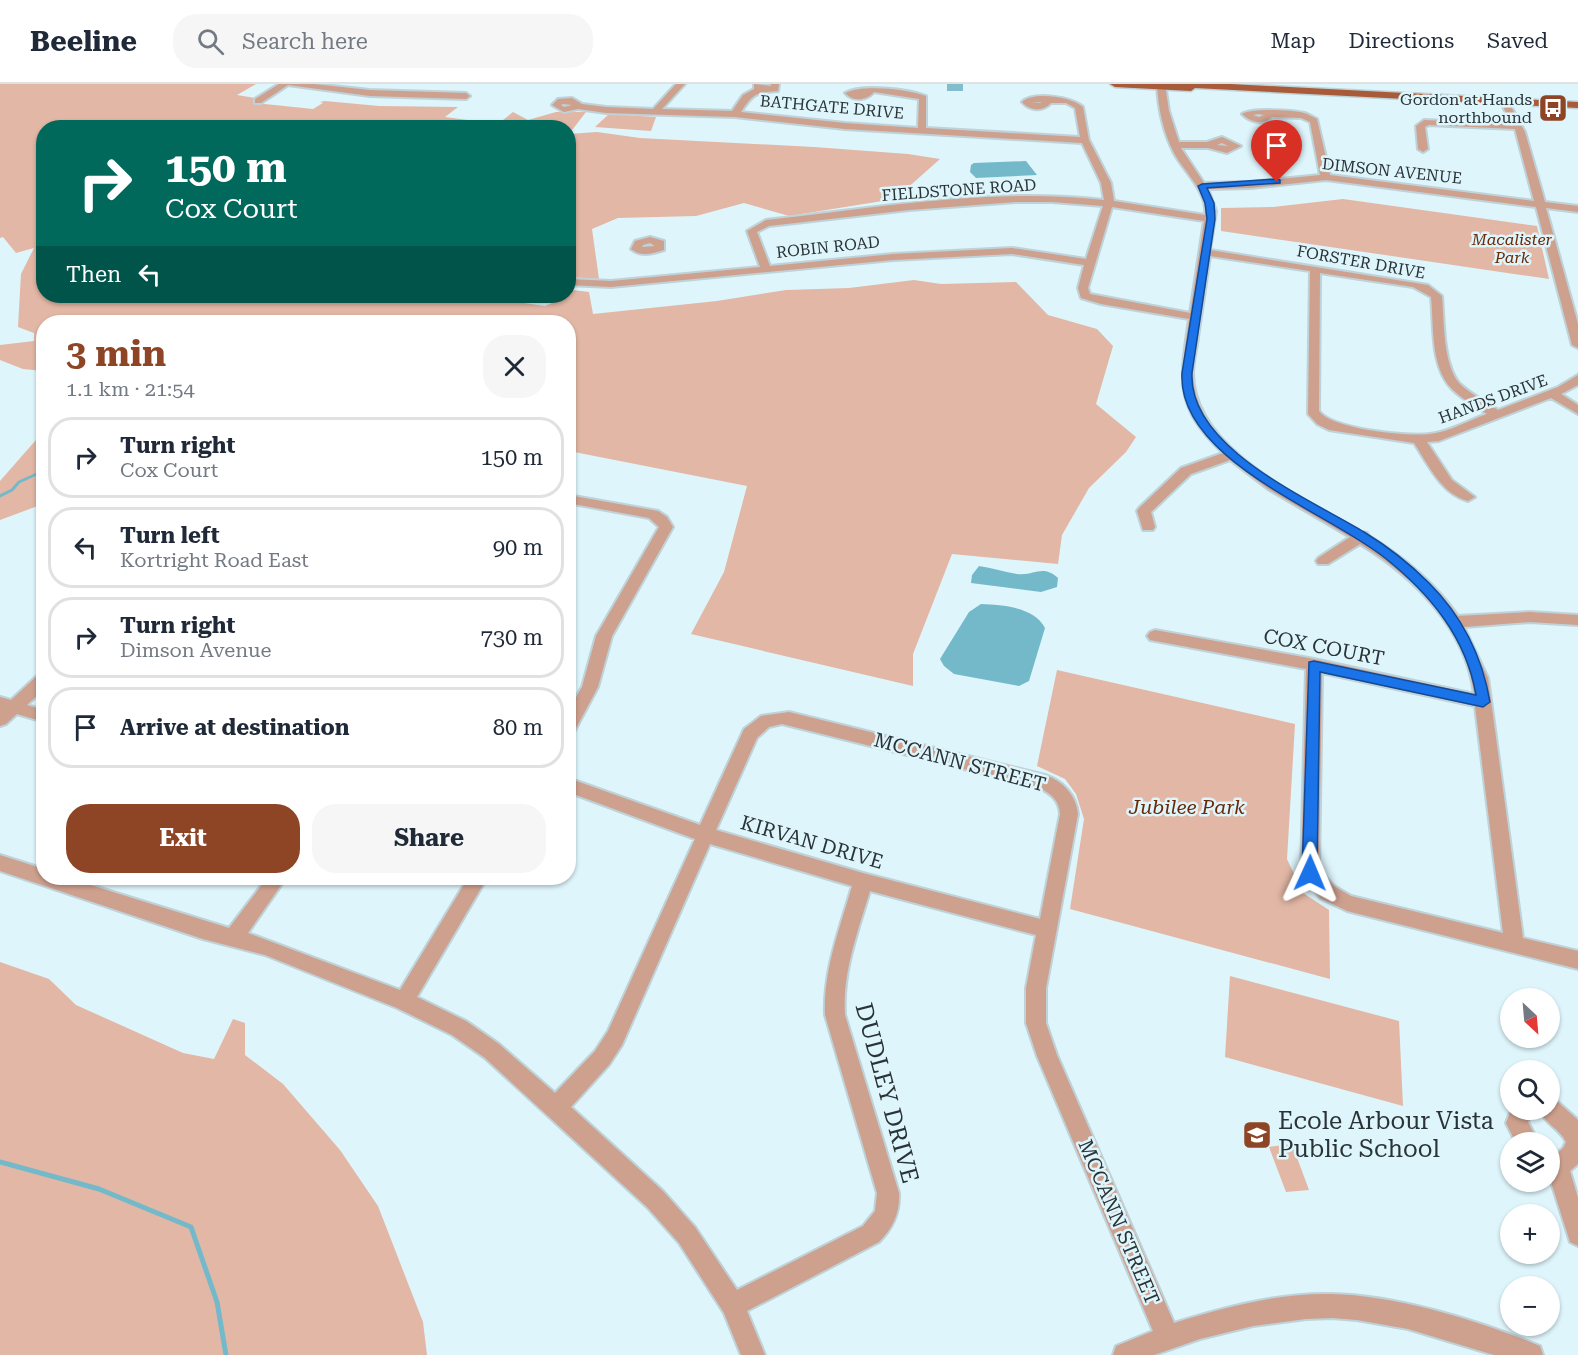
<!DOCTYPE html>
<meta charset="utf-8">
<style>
body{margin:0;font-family:"Roboto Serif",serif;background:#f6f6f7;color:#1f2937;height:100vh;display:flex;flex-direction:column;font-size:22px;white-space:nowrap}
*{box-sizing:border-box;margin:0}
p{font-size:20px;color:#747a83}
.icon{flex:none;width:33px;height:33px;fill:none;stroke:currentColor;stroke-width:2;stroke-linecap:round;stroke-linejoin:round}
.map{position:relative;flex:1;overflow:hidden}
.details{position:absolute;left:36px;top:231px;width:540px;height:570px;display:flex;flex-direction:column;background:#fff;border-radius:24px;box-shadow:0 2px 4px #0004}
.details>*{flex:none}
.hud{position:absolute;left:36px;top:36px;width:540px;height:183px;border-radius:24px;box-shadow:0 2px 4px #0004;background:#00695c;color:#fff;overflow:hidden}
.needle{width:39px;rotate:154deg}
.tools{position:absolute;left:1500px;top:904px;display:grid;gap:12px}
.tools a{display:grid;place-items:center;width:60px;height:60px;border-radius:50%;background:#fff;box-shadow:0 2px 4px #0004;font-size:30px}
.pin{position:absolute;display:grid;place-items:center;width:51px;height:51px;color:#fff;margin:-62px -26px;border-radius:50% 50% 50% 0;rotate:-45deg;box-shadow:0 0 6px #0007}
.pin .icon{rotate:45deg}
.me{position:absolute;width:66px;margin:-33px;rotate:1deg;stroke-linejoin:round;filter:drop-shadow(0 0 4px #0008)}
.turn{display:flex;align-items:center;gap:21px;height:126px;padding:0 30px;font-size:27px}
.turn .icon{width:78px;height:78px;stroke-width:2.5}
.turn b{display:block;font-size:42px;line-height:51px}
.then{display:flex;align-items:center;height:57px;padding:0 30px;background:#0003;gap:12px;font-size:22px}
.round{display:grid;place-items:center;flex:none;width:63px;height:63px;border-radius:24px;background:#f6f6f7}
.summary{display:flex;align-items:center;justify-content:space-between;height:102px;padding:0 30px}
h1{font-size:36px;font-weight:700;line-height:45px;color:#8d4525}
.action{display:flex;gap:12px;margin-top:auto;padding:12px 30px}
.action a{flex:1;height:69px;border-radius:24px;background:#8d4525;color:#fff;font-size:24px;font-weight:700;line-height:69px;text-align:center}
.action a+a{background:#f6f6f7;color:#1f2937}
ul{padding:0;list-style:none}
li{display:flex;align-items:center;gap:18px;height:81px;margin:0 12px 9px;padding:0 18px;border:3px solid #e0e1e3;border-radius:24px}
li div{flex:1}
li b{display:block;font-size:22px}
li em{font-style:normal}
header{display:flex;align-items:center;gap:36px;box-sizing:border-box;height:84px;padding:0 30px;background:#fff;border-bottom:2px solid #e0e1e3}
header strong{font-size:28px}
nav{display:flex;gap:33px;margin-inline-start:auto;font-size:21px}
.search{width:420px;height:54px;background:#f6f6f7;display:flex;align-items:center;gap:15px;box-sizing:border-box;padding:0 21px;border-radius:24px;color:#747a83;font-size:22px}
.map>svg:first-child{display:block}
</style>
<header>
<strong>Beeline</strong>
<div class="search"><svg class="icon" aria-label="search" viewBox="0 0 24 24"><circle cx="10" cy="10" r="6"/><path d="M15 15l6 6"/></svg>Search here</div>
<nav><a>Map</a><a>Directions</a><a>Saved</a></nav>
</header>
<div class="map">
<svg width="1578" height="1271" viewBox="0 0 1578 1271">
<rect width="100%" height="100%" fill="#def5fc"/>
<g fill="#e2b7a5">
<path d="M0,0h256l-19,11 18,3v5l58,6 10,-6 -3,-1 5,-1 54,5 79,1 -13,10 53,7 15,-12 15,8 28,-8h30l-17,22 28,-2 43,6 174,9 94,7 32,5 -45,40 -106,17 -45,-13 -48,13 -78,2 -26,11 7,50 -30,-2v-8l7,-6 -7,-27 -1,-108h-524v168h429l72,10 23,-10 5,-6 16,2 4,22 124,-13 69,-11 63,-2 65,-8 27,4 75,-2 32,33 49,14 16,17 -17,58 40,33 -10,15 -37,36 -27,47 -4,29 -106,-10 -39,100v32l-222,-52 33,-62 23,-86 -178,-35 -1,-129h-524l-1,49 -20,-2 -23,-9v-15l34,-4v-8l-16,-6 3,-53 13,-26 -18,5 -13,-16 -3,1z"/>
<path d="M609,30l47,3 -5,14 -56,-4z"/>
<path d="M1343,115l194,27 12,53 -328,-48v-23l52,-1z"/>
<path d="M43,348v72l-43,16v-39z"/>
<path d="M1057,586l238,54 -8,135 16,34 26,17 1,69 -260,-70 14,-90 -8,-25 -11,-15 -28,-13z"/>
<path d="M0,878l49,17 27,26 107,48 31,6 19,-40 12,4v32l38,29 57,66 38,56 45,116 4,33h-427z"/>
<path d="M1230,892l169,45 4,85 -178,-49z"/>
<path d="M1292,1060l17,46 -23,2 -17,-45z"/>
</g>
<g fill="#74b9ca">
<path d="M1026,77l11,14 -61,3 -6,-6 1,-7 3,-2z"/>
<path d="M979,482c13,2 26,6 38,8 18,2 25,-10 41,4l-1,9 -16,5 -70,-9 1,-8z"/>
<path d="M981,520c22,1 53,3 64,24l-16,53 -10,5 -65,-12 -10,-8 -4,-7 29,-47z"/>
</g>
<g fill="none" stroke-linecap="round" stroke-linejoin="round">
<path stroke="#74b9ca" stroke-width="3" d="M0,412l12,-6 7,-8 20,-9 5,-19"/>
<path stroke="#74b9ca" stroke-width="5" d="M0,1078l99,27 92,38 26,75 9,53"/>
<g stroke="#bed2d8" stroke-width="4">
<g id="minor">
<path d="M279,0h35l56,6 96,3 4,3 -4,3 -96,-3 -82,-11 -27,18h-6v-4z"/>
<path d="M676,0h9l-23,25 70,2 11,-16 11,-6v-5l18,2 -2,-2h9l-1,7c-22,2 -24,1 -37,21l104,11 73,5 1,-29 -45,-7c-8,9 -21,10 -29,1 16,-9 63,-4 81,3v32l154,9 -5,-29 -9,-5h-15c-8,9 -21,8 -29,-1 11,-11 50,-5 61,5l6,33 22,43 3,18 91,14c3,-23 -21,-43 -31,-62 -11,-21 -16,-46 -17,-69h8l4,27 10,31h28l15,-5 19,9 -14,7 -19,-5h-27l23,35 47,-1 69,-7 -10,-53 -9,-4 -29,-1c-9,9 -22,5 -30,-3 9,-6 50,-4 62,-1 4,1 9,4 13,6l13,56 204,26 -19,-72 -86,-4 -4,2 3,22 -5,3 -5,-3 -2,-23 8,-6 88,4 -11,-21 7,-2 17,31 20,70 33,4v6l-32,-4 32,116v24l-6,-3 -36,-138 -210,-27 -75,8 -43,1 8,22 -6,39 218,35 14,11c2,24 1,68 17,87 11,11 26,18 39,27l60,-23 20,-12v10l-17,9 17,11v9l-27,-16 -112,43 -12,1 25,38 23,17 -7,4c-27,-7 -40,-37 -54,-58l-85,-13 -12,-6 -9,-10 2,-143 -100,-15c-4,27 -8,54 -12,81 -1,11 -5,24 -5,36 0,77 111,125 168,159l6,1 2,3c35,22 65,46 89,80l72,-4 48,3v10l-48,-3 -66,5 24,51 35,260 55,13v18l-231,-58 -27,-13 -19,-25 5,-204 -156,-29 -3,-4 3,-4 5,-2 159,29 160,35c-8,-66 -60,-117 -114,-150l-32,20h-10l-2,-3 2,-3 32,-21 -82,-48 -38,-29 -39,14 -40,38 4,15 -2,3h-10l-6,-19 2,-3 42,-40 42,-15c-49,-47 -43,-71 -34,-134l-88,-15 -20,-6 -3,-10 6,-23 -72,-11 -119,6 -282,27 -43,-2v-6l43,2 149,-14 -13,-36 19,-11c111,-12 226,-33 338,-20l-3,-17 -19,-40 -237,-14 -110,-12 -129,-4 -28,-4 -14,3 -12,-7 6,-6 14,-1 10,6 24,3 47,2zM1031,18h9l2,1zM563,20l9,1 -8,2 -3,-2zM1258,30l6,1 -5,2 -6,-2zM1222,59l6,3 -11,-1zM1016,118h36l51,4 -17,53 -74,-11 -119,6 -123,12 -13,-34 12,-6 140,-16zM1112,123l92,14 -14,92 -100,-19 -2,-6zM1320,189l93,14 18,10c3,29 -1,70 21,92 10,10 23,17 35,25 -18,6 -38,18 -57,20 -22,3 -99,-5 -111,-23zM1322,589l153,33 28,227 -152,-37 -17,-10 -15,-16z"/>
<path d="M650,153l14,4v9c-13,4 -23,7 -33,-1l4,-8zM650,159l5,3 -13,1 1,-2z"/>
<path d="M568,411l90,16 9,6 6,10 -61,109 -14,51 -24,45 -6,1v-22l14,-24 14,-51 63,-109 -10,-9 -81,-15z"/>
<path d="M44,589v16l-17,16 17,5v12l-27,-8 -11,10 -6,2v-29l11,3 27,-25z"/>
<path d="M789,628l256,63c18,6 31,20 33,39l-32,174v35l11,32 117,268c51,-16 104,-30 157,-29 65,1 149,27 209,52l3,9h-49l-86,-26 -51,-9 -25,-2 -26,1 -53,7 -53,13 -46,16h-41l3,-9 37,-15 -116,-275 -11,-33v-35l10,-53 -166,-44c-12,40 -28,82 -25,124l54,178c1,20 -6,35 -20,49l-132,69 18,44h-24l-17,-42 -45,-70 -32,-36 -162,-149 -33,-23 -55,-27 -132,-53 -62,-16 -203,-68v-16l44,14v9h24l161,50 38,-50h19l-38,55 152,57 68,-112h19l-70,119 49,24 33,23 56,49 40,-42 13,-20 87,-192 -127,-47v-14l132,47 44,-96 17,-13zM782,640l258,64c12,7 19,12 20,26l-20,105 -177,-46 -147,-43 41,-92 12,-11zM710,760l142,42c-12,42 -29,85 -27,129l52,178 -2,18 -12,15 -126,64 -42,-63 -32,-36 -92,-84 38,-42 13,-20z"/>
<path d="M1550,1015l8,3 20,18v44l-8,7 8,27v48l-8,-4 -20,-63v-28l6,3 7,-6 3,-6c-6,-13 -21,-18 -27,-32h11z"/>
<path d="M1511,1026h22l-5,12 11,21h-23l-10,-20z"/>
</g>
</g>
<g stroke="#bed2d8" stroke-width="3">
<path id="major" d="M1110,0h121l347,18v6l-383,-20 -4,3 -76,-4z"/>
</g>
<use href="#minor" fill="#cea08e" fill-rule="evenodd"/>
<use href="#major" fill="#a95a38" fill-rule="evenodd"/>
</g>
<rect fill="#81bdcd" x="947" y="0" width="16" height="7"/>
<path fill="#1a73e8" stroke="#114b97" stroke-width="1.5" d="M1277,95l3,1v3l-73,5 7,15 1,16 -23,154c-4,75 118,126 172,159 23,14 46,32 65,51 33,33 53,72 61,119l-7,5 -163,-35 -3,201 -2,4 -5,2 -6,-2 -2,-4 7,-211 5,-1 162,34c-10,-58 -46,-101 -91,-137 -57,-46 -208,-98 -203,-185l25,-154 -2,-16 -7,-17 4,-2z"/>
<defs>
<g id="bus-square" transform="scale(1.5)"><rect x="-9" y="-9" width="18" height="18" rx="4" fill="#8d4525" stroke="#def5fc"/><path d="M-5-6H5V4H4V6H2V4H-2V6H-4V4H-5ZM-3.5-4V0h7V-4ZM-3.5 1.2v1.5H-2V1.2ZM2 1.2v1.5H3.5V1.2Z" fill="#fff"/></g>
<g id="school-square" transform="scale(1.5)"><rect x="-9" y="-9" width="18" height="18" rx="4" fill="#8d4525" stroke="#def5fc"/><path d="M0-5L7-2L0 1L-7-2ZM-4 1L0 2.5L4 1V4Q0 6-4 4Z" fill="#fff"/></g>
</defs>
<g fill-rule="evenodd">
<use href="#bus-square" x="1553" y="24"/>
<use href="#school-square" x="1257" y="1051"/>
</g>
<g text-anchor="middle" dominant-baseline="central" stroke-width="5" stroke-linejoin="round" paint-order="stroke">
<g font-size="16" fill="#2a3336" stroke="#def5fc" text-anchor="end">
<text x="1532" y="15">Gordon at Hands<tspan x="1532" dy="18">northbound</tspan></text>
</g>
<g font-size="16" fill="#2a3336" stroke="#def5fc">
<text transform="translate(832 23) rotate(5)">BATHGATE DRIVE</text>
<text transform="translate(1392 87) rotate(6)">DIMSON AVENUE</text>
<text transform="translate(959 106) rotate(-4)">FIELDSTONE ROAD</text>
<text transform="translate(828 163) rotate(-6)">ROBIN ROAD</text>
<text transform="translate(1361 178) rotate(10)">FORSTER DRIVE</text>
<text transform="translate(1493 315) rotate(-20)">HANDS DRIVE</text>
</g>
<g font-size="16" font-style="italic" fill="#6b2806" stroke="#def5fc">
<text x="1512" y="155">Macalister<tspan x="1512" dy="18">Park</tspan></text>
</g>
<g font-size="20" fill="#2a3336" stroke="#def5fc">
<text transform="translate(1324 563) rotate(11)">COX COURT</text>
<text transform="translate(960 678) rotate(15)">MCCANN STREET</text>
<text transform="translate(812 758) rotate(16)">KIRVAN DRIVE</text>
<text transform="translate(1119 1138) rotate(67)">MCCANN STREET</text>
</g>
<g font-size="20" font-style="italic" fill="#6b2806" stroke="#def5fc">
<text x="1187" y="723">Jubilee Park</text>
</g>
<g font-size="24" fill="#2a3336" stroke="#def5fc">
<text transform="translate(887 1009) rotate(75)">DUDLEY DRIVE</text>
</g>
<g font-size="24" fill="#2a3336" stroke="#def5fc" text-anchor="start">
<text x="1278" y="1037">Ecole Arbour Vista<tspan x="1278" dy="28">Public School</tspan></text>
</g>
</g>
</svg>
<div class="tools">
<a><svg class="needle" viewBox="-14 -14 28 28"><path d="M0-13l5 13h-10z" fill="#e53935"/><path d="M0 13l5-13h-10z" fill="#747a83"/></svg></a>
<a><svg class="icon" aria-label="search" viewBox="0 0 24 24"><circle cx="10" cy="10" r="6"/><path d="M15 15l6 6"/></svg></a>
<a><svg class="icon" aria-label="layers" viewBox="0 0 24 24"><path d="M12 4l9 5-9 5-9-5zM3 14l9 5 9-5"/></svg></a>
<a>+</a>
<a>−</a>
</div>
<div class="pin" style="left:1277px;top:98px;background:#d93025"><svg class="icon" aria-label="arrive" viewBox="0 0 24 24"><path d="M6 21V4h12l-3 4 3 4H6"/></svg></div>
<svg class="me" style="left:1310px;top:789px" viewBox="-20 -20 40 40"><path d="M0-17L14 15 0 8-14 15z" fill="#1a73e8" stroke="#fff" stroke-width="4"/></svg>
<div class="hud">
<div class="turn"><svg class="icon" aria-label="right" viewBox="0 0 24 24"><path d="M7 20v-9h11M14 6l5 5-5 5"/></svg><div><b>150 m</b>Cox Court</div></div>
<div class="then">Then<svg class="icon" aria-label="left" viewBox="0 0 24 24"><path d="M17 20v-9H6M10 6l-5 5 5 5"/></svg></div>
</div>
<section class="details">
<div class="summary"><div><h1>3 min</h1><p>1.1 km · 21:54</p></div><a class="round"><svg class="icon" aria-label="close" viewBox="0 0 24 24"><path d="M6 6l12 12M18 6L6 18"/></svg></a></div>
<ul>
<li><svg class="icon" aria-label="right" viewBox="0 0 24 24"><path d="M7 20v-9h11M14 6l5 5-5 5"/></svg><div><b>Turn right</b><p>Cox Court</p></div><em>150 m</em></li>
<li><svg class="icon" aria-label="left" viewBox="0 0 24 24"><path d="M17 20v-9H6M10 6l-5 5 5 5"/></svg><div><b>Turn left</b><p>Kortright Road East</p></div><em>90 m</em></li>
<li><svg class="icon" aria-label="right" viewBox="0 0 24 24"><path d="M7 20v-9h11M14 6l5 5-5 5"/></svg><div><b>Turn right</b><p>Dimson Avenue</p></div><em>730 m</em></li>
<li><svg class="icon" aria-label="arrive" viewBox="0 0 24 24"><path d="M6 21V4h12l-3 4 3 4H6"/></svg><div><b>Arrive at destination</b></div><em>80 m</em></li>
</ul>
<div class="action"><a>Exit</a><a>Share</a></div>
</section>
</div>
